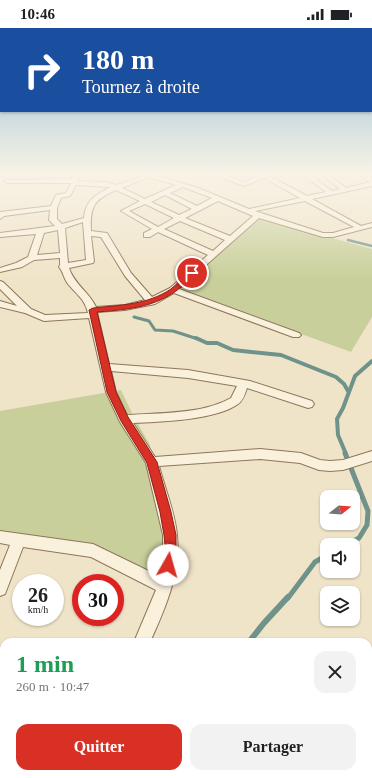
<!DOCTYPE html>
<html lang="fr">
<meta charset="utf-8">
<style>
body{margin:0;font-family:Georgia,serif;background:#f2f2f2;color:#202124;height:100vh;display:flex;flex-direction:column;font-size:15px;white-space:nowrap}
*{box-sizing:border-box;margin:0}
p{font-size:13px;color:#757577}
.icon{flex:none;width:22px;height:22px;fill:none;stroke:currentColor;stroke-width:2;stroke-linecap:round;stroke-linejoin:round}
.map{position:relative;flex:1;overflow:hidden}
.drawer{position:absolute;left:0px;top:610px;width:372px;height:140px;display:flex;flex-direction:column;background:#fff;border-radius:12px 12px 0 0;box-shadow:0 1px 3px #0004}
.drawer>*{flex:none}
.top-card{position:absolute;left:0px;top:0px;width:372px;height:84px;box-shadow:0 1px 3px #0004;background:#1a4fa0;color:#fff;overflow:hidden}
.needle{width:26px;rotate:73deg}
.controls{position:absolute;left:320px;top:462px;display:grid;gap:8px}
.controls a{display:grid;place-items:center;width:40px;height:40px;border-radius:8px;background:#fff;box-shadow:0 1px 3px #0004;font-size:20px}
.speed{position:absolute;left:12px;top:546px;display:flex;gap:8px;font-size:20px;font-weight:700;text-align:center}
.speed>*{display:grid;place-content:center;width:52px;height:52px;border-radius:50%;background:#fff;box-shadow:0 1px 3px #0004;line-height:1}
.speed small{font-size:10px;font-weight:400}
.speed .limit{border:6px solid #d22;background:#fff;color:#111}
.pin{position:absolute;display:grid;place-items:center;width:34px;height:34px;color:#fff;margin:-17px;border:2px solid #fff;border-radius:50%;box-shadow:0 1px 4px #0007}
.me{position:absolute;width:44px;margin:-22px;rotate:7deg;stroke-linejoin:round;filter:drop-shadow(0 0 3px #0008)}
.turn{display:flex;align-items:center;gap:14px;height:84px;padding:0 16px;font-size:18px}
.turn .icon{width:52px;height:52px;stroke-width:2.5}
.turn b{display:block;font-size:28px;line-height:34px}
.round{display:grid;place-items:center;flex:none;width:42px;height:42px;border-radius:12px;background:#f2f2f2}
.headline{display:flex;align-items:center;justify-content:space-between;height:68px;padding:0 16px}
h1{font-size:24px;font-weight:700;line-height:30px;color:#1e9e55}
.action{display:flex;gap:8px;margin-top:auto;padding:8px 16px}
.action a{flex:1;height:46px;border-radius:12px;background:#d93025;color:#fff;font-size:16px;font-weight:700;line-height:46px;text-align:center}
.action a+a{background:#f2f2f2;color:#202124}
.status{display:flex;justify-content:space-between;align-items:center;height:28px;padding:0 20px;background:#fff;direction:ltr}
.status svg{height:11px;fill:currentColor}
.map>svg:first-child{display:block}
</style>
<div class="status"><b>10:46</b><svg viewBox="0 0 49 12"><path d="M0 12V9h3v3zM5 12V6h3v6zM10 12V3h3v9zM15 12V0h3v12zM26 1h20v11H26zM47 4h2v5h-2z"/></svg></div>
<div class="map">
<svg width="372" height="750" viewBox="0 0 372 750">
<rect width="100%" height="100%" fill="#f0e4c8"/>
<g fill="#c9cf9b">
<path d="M257,189l115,32v68l-21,35 -175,-63z"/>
<path d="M121,362l12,25 17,30 5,40 13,60 -7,36 -71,-38 -35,-3 -55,-8v-121z"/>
</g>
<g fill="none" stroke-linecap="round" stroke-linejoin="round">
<path stroke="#6f938a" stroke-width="2.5" d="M348,212l24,6"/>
<path stroke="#6f938a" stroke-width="3" d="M134,289l15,4 6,9 18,1 25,8"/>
<g stroke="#6f938a" stroke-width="4">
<path d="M196,310l11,5h10l16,7 48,5 55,22 8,7 4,7"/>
<path d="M346,426l-8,-19 -1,-16 6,-11 12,-32 17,-15"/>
</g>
<g stroke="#6f938a" stroke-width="5">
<path d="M345,425l23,58 -1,14 -8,13 -13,7"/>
<path d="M288,570l27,-36 12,-7"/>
</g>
<g stroke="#6f938a" stroke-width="6">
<path d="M249,614l15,-19 24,-26"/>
<path d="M210,746v4"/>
</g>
<g stroke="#8d765c" stroke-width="2">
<g id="street">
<path d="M73,146h6l-1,7 26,1 13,3 22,-8 3,-2 -1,-1h11l46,14 51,21 51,-11 -36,-20 -20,8 -32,-12h10l22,8 16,-6 -2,-2 9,1 40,21 19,-4 -24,-18h7l23,17 8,-2 -20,-15h7l19,14 24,-6 -11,-8h7l6,4v8l-60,13 49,27 11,-3v4l-39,10h-10l-64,-19 -80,71 120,44 2,2 -2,2h-6l-119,-44 -19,11 -30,6 -28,2 12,52 79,6 62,11 62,20 2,3 -2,3 -4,1 -61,-20c-2,6 -4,13 -9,16 -21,16 -79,18 -105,19l22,34 105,-8 41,4 19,7 10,1 13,-1 29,-9v10l-29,9 -13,1 -11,-1 -19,-7 -40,-4 -101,7c6,23 16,46 18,69 4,38 -12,74 -27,107h-16l22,-52 -65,-33 -68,-10 -18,47 -5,2v-26l10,-25 -10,-2v-12l93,13 66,32 4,-22v-19l-17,-72 -26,-41 -14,-30 -17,-74 -45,3 -19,-8 -25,-6v-6l17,5 -17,-17v-8l3,1 28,27 14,6 43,-2c-3,-14 -12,-19 -20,-29 -4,-5 -5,-13 -9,-17l1,-2v-7l-26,2 -12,7 -22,5v-4l16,-5 12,-6 8,-23 -36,3v-4l55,-7 -6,-6 1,-10 -46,6 -4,3v-7l51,-6 5,-11 10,-2 5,-10h-64l-3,-2 1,-1 67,-1zM148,149l28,8 -31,14 -23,-11zM76,157l35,2c-15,7 -26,14 -27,31l-22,6 -5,-5v-11l4,-10 9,-2zM183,159l29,11 -15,8 -27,-13zM116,162l24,11 -19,10 31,18 -8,4v4h6l8,-5 50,23 -38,33 -18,9 -21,-24 -24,-40 -16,-2c-1,-24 2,-31 25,-41zM165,167l27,14 -13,6 -28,-13zM218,173l35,15 -23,20 -45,-18zM305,173l49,26 -21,6h-10l-68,-22zM145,176l29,14 -16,9 -29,-16zM180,193l45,19 -12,11 -49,-22zM83,194l3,38 -18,3 -3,-35zM58,202l2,23 -23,2 7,-22zM91,208l10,1 24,39 20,24 -20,5 -29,2c-7,-15 -22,-23 -27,-39l24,-5 1,-2zM111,343l77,7 49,8 -6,12c-28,16 -72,15 -104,17l-11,-23z"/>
<path d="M368,725l4,1v21l-4,-1z"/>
<path d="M45,746h20l-1,4h-20z"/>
</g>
</g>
<use href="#street" fill="#faf1dc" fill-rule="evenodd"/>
</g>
<linearGradient id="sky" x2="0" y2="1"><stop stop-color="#8fbad6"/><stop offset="0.58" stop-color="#f8f3e6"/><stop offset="1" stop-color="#f8f3e6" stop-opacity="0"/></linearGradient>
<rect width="372" height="251" fill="url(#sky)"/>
<path fill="#d93025" stroke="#8d1f18" d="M189,244l6,1c-27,33 -59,36 -98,39l19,80 12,25 29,45 14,50 5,23v10l-4,24 -4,2 -4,-2 -2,-4 3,-20 -1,-10 -4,-23 -13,-49 -26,-42 -14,-29 -18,-82 4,-2c27,-3 54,-3 78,-19 6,-5 12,-12 18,-17z"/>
</svg>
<div class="controls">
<a><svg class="needle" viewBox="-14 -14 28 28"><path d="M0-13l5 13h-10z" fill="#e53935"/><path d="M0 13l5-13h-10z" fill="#757577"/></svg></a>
<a><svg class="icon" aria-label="sound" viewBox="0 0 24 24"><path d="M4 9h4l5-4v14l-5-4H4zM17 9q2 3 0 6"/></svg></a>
<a><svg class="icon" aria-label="layers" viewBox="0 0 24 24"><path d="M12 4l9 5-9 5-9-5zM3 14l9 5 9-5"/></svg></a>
</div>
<div class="speed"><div>26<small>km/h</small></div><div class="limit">30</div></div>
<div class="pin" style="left:192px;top:245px;background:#d93025"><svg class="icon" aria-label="arrive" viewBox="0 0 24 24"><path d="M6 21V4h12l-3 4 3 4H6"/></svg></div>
<svg class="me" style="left:168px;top:537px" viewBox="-20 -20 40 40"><circle r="19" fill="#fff"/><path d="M0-13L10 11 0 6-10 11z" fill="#d93025"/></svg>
<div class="top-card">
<div class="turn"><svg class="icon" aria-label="right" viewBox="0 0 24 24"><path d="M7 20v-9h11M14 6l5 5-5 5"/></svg><div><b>180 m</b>Tournez à droite</div></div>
</div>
<section class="drawer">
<div class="headline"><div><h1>1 min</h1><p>260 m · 10:47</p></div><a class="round"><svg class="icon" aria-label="close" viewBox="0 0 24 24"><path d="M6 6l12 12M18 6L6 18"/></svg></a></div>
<div class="action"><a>Quitter</a><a>Partager</a></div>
</section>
</div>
